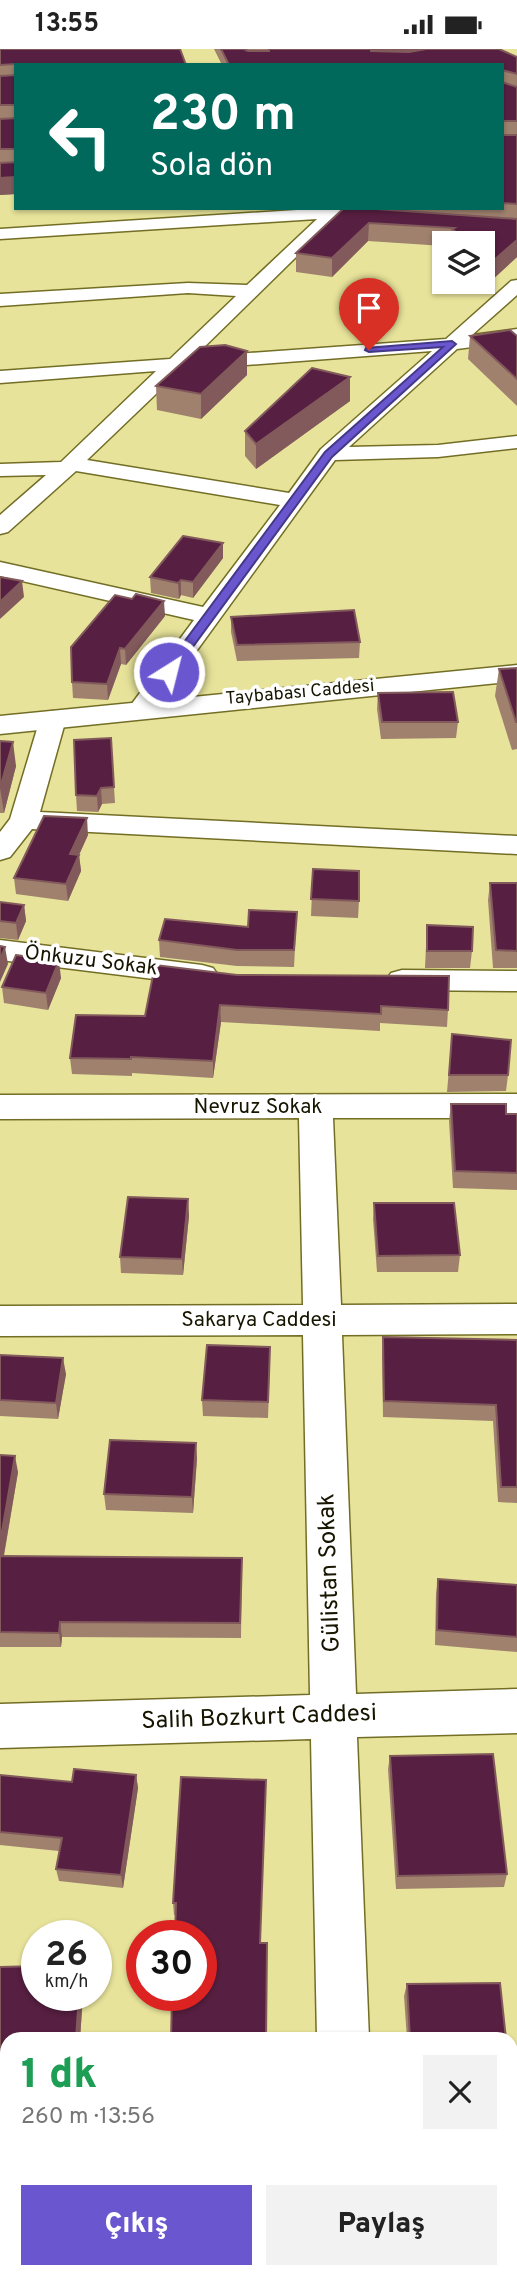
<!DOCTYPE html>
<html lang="tr">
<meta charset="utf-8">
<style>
body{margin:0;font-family:Overpass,sans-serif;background:#f2f2f2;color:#222;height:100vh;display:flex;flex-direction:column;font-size:26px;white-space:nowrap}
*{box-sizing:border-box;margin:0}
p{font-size:23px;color:#767676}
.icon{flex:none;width:38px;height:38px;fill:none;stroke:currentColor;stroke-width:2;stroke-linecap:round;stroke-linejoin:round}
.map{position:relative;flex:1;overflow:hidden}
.sheet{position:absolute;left:0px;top:1983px;width:518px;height:247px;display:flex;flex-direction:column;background:#fff;border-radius:21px 21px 0 0;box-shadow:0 2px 5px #0004}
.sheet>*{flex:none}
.hud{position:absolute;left:14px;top:14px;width:490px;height:147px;border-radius:0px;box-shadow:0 2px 5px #0004;background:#00695c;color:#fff;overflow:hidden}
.fabs{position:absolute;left:432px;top:182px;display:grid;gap:14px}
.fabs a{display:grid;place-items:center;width:63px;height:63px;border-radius:0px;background:#fff;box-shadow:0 2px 5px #0004;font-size:35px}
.speed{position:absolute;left:21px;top:1871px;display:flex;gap:14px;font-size:35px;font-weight:700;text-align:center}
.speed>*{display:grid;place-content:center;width:91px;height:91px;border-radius:50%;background:#fff;box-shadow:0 2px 5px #0004;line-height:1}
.speed small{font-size:18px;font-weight:400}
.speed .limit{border:10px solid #d22;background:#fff;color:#111}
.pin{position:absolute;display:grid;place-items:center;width:60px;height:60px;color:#fff;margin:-72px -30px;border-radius:50% 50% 50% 0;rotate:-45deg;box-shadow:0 0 7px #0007}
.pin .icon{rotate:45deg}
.me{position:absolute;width:77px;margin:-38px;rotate:36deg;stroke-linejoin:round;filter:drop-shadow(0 0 5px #0008)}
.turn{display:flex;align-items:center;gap:24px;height:147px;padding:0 21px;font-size:32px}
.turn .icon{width:91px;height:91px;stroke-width:2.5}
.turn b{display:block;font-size:49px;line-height:60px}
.round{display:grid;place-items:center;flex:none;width:74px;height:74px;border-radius:0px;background:#f2f2f2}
.overview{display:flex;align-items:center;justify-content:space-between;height:119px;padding:0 21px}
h1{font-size:42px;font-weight:800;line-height:52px;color:#1e9e55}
.action{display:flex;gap:14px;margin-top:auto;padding:14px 21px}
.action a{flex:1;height:80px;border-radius:0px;background:#6a57d0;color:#fff;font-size:28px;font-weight:800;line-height:80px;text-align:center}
.action a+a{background:#f2f2f2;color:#222}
.status{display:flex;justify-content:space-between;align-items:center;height:49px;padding:0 35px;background:#fff;direction:ltr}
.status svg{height:19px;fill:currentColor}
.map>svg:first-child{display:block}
</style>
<div class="status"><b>13:55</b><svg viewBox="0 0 49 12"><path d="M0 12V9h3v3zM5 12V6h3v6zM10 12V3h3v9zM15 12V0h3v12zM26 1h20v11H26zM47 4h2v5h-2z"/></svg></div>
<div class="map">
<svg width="517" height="2229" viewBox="0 0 517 2229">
<rect width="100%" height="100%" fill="#e7e39a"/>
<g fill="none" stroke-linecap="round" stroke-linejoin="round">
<g stroke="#736e25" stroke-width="3">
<g id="street">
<path d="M328,159h18l-152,149 252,-18 65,-58 6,-1v15l-45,40 45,-6v12l-60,8 -108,98 89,-2 79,-9v12l-79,9 -103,3 -185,255 -9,2 -9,-2 -4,-6 66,-89 -194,-44v-14l203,45 77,-102 -204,-34 -68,61 -8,2v-19l46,-40 -46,1v-12l61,-2 95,-91 -156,12v-12l170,-12 66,-63 -48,-3 -188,13v-12l188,-11 59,2 70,-66 -317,20v-10zM432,302l-111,98 -32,44 -202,-33 94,-90z"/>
<path d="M53,662l9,2 4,6 -26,93 477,24v18l-485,-25 -22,28 -10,3v-28l10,-13 30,-100 4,-6z"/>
<path d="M0,891l202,25 11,3 5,7 -5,7 -11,3 -202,-25z"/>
<path d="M402,921l115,1v20l-115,-1 -11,-3 -5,-7 5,-7z"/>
<path d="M517,1045v24h-184l8,187 176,-1v30l-175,1 14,359 161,-5v44l-160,4 12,302h-52l-6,-300 -311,9v-44l310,-9 -7,-360 -303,1v-30l303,-1 -4,-187 -299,1v-24z"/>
<rect x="511" y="2107" width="6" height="54"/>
<path d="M7,2129v56l-7,1v-56z"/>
<rect x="322" y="2222" width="56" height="7"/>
</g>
</g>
<g stroke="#736e25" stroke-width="3">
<path id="secondary" d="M517,616v16l-517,53v-18z"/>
</g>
<use href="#street" fill="#fff" fill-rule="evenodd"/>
<use href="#secondary" fill="#fff" fill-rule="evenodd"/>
</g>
<g fill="#9f816e">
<path d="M0,0l186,16h-170v129l-16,1z"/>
<path d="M214,0h285l18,8v200l-26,24 -8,-7v-31h-39v3l-76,-5 -36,36 -36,-5v-19l48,-45h158v-143h-280z"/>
<path d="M204,159h29v1l-28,1z"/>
<path d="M470,287h47v70l-49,-47z"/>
<path d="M247,302v24l-46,44 -44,-9 -1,-24z"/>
<path d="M350,328v24l-94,68 -11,-13v-25z"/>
<path d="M223,494v15l-30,40 -12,-3 -2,4 -28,-6 -1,-16z"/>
<path d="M165,567l-39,49 -5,-1 -13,36 -35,-2 -1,-16z"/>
<path d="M231,568l129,25 -1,16 -122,3 -6,-29z"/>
<path d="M517,619v81l-5,1 -17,-54 4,-27z"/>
<path d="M378,644l80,29 -2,16 -75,1 -4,-30z"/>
<path d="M111,689l4,65 -13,1 -4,8 -21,-1 -1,-16z"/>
<path d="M0,692l16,25 -12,47h-4z"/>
<path d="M88,786l-9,20 2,16 -13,30 -52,-7 -2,-16z"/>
<path d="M313,820l46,32 -1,17 -47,-2z"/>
<path d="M490,834h27v85h-24l-5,-68z"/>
<path d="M0,853l24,3 2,16 -8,19 -18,-2z"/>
<path d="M427,876l45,26 -2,17h-45z"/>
<path d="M248,878l48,1 -2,39 -57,-1 -77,-9 -1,-17z"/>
<path d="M155,916l293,45 -1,17 -67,-4v8l-159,-9 -8,56 -81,-5v3l-60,-2 -2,-16 75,-42z"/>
<path d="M61,929l-13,32 -44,-7 -2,-16z"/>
<path d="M452,985l56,41 -2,16 -59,1z"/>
<path d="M451,1055l55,10h11v76l-64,-2 -4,-67z"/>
<path d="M188,1150l1,17 -6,59 -62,-2 -1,-16z"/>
<path d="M374,1154l86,52 -2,17h-81l-4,-53z"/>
<path d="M383,1288l134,3v163l-19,-1 -5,-81 -110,-4 -1,-63z"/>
<path d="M0,1306l66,19 -8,45 -58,-3z"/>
<path d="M270,1314l-2,55 -65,-2 -1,-16z"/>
<path d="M0,1406l18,17 -14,84 238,2 -1,80 -179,-1 -1,10h-61z"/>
<path d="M197,1409l-4,55 -87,-3 -2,-16z"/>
<path d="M438,1530l79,6v67l-82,-7 1,-51z"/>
<path d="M390,1707l117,118 -3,13 -108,2 -8,-120z"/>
<path d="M0,1726l72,7 64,-7 2,13 -15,100 -64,-7 -3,-12 3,-18 -59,-6z"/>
<path d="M181,1728l79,166 6,96 -90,-124h-2l-1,-12z"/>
<path d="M0,1918l37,28h46l-3,44h-73v87h-7z"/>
<path d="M407,1935l99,55h-99l-3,-43z"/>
<path d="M424,2222h87l6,7h-92z"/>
</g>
<g fill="#825a5c">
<path d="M371,0h69l-69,14z"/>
<path d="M16,128v17l-16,1v-17z"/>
<path d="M369,174l-1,18 -36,36v-19z"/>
<path d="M517,191v17l-26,24 2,-20z"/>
<path d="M247,302v24l-46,44v-25z"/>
<path d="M350,328v24l-94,68v-25z"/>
<path d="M223,494v15l-30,40v-16z"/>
<path d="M181,531v15l-2,4 -1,-16z"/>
<path d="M22,532l2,16 -24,22v-17z"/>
<path d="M164,552l1,15 -39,49 -1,-16z"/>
<path d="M120,599l1,16 -13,36 -1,-16z"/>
<path d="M13,693l3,24 -12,47 -4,-25z"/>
<path d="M101,739l1,16 -4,8 -1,-16z"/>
<path d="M87,769l1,17 -16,35 -2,-16z"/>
<path d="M79,806l2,16 -13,30 -2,-17z"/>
<path d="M24,856l2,16 -8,19 -2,-17z"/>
<path d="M5,898l3,17 -8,18v-22z"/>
<path d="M59,912l2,17 -13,32 -2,-17z"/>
<path d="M220,956l1,17 -8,56v-17z"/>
<path d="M188,1150l1,17 -6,59 -1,-16z"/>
<path d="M63,1309l3,16 -8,45 -2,-16z"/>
<path d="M196,1394l1,15 -4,55 -1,-16z"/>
<path d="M15,1407l3,16 -17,99 -1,-6v-22z"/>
<path d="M60,1573l2,15 -1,10 -2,-14z"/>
<path d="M136,1726l2,13 -15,100 -2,-13z"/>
<path d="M79,1946h4l-3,44h-4z"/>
<path d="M65,2222h4l-1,7h-3z"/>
</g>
<g fill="#571f41" stroke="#825a5c" stroke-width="2">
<path d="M0,0h180l6,16h-170v-1l-16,1z"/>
<path d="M221,0h23l4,2h21v-2h102v2l38,1 17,-3h73l18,8v17l-15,-4v-5h-273z"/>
<path d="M16,26v30h-16v-29z"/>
<path d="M502,33l15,5v34h-15z"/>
<path d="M16,69v31h-16v-30z"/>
<path d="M502,86h15v69l-15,-1z"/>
<path d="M16,113v15l-16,1v-15z"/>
<path d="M344,159h18l155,11v21l-24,21 -10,-7v-11h-13l-18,-14 2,-1 -85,-5 -37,35 -36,-5z"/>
<path d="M510,281l7,6v43l-47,-43z"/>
<path d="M225,296l22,6 -46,43 -45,-8 44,-39z"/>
<path d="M312,319l38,9 -94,67 -11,-13z"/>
<path d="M183,487l40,7 -30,39 -12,-2 -3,3 -28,-6z"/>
<path d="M0,528l22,4 -22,21z"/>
<path d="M136,545l28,7 -39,48 -5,-1 -13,36 -35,-2 -1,-35 44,-52 17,4z"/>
<path d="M354,561l6,32 -123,3 -6,-28z"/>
<path d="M517,619v54h-1l-17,-53z"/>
<path d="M453,643l5,30h-76l-4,-29z"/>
<path d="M111,689l3,49 -13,1 -4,8 -21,-1 -2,-55z"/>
<path d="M0,692l13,1 -13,46z"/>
<path d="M44,767l43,2 -17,36 9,1 -13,29 -52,-6z"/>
<path d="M313,820l46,2v30l-48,-2z"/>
<path d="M490,834h27v68l-21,-1z"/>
<path d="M0,853l24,3 -8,18 -16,-2z"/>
<path d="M249,861l48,2 -3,38h-57l-78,-10 6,-21 83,8z"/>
<path d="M427,876l46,2 -1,24h-45z"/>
<path d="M0,897l5,1 -5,13z"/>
<path d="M16,906l43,6 -13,32 -44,-6z"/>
<path d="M155,916l82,10 212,1 -1,34 -67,-4v8l-161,-9 -7,56 -82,-4v2l-61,-1 6,-43 69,1z"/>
<path d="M452,985l59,6 -3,35h-59z"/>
<path d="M451,1055h55v10h11v59l-62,-2z"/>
<path d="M128,1148l60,2 -6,60 -62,-2z"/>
<path d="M374,1154h80l6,52 -82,1z"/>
<path d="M383,1288l134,3v147h-16l-5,-82 -112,-4z"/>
<path d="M207,1296l63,2 -2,55 -66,-2z"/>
<path d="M0,1306l63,3 -7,45 -56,-3z"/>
<path d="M110,1391l86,3 -4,54 -88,-3z"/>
<path d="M0,1406l15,1 -15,87z"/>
<path d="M0,1507l242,2 -2,65 -180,-1 -1,11 -59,-1z"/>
<path d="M438,1530l79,6v52l-80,-7z"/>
<path d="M493,1705l14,120 -109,2 -8,-120z"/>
<path d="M74,1720l62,6 -15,100 -65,-6 6,-31 -62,-6v-57l72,7z"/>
<path d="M181,1728l85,3 -6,163h7l-1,96h-95l1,-44h29v-60h-26l1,-32h-3z"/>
<path d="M37,1917v29h42l-3,44h-69v76l-7,1v-149z"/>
<path d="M500,1934l6,56h-96l-3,-55z"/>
<path d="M511,2203h6v26h-89v-7h83z"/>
<path d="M0,2204h7v18h58v7h-65z"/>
<path d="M140,2222h122v7h-123z"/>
</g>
<path fill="#6a57d0" stroke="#453987" stroke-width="2" d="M452,292l4,3 -1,1 -123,112 -159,217h-9v-5l161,-217 118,-105 -74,5 -4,-2 1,-2z"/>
<g text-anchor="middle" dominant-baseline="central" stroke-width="7" stroke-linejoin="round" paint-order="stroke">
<g font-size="18" fill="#171500" stroke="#fff">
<text transform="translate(300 644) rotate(-5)">Taybabası Caddesi</text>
</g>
<g font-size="21" fill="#171500" stroke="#fff">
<text transform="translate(91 912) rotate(7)">Önkuzu Sokak</text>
<text x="258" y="1058">Nevruz Sokak</text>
<text x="259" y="1271">Sakarya Caddesi</text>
</g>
<g font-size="24" fill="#171500" stroke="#fff">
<text transform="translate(330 1524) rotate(-92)">Gülistan Sokak</text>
<text transform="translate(259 1669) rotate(-2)">Salih Bozkurt Caddesi</text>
</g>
</g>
</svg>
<div class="fabs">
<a><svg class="icon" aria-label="layers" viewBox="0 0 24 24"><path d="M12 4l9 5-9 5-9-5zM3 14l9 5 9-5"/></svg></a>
</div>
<div class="speed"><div>26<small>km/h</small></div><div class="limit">30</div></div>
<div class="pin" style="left:369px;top:301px;background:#d93025"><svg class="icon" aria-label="arrive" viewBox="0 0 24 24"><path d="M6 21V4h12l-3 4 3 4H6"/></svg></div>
<svg class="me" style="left:169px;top:623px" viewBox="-20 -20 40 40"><circle r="17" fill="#6a57d0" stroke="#fff" stroke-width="3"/><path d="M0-11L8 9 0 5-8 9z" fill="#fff"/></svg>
<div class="hud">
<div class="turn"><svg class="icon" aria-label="left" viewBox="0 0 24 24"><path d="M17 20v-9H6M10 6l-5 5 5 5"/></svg><div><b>230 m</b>Sola dön</div></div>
</div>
<section class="sheet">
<div class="overview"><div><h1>1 dk</h1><p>260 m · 13:56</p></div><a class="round"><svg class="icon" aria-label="close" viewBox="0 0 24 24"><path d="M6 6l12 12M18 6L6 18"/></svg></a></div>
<div class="action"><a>Çıkış</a><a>Paylaş</a></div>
</section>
</div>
